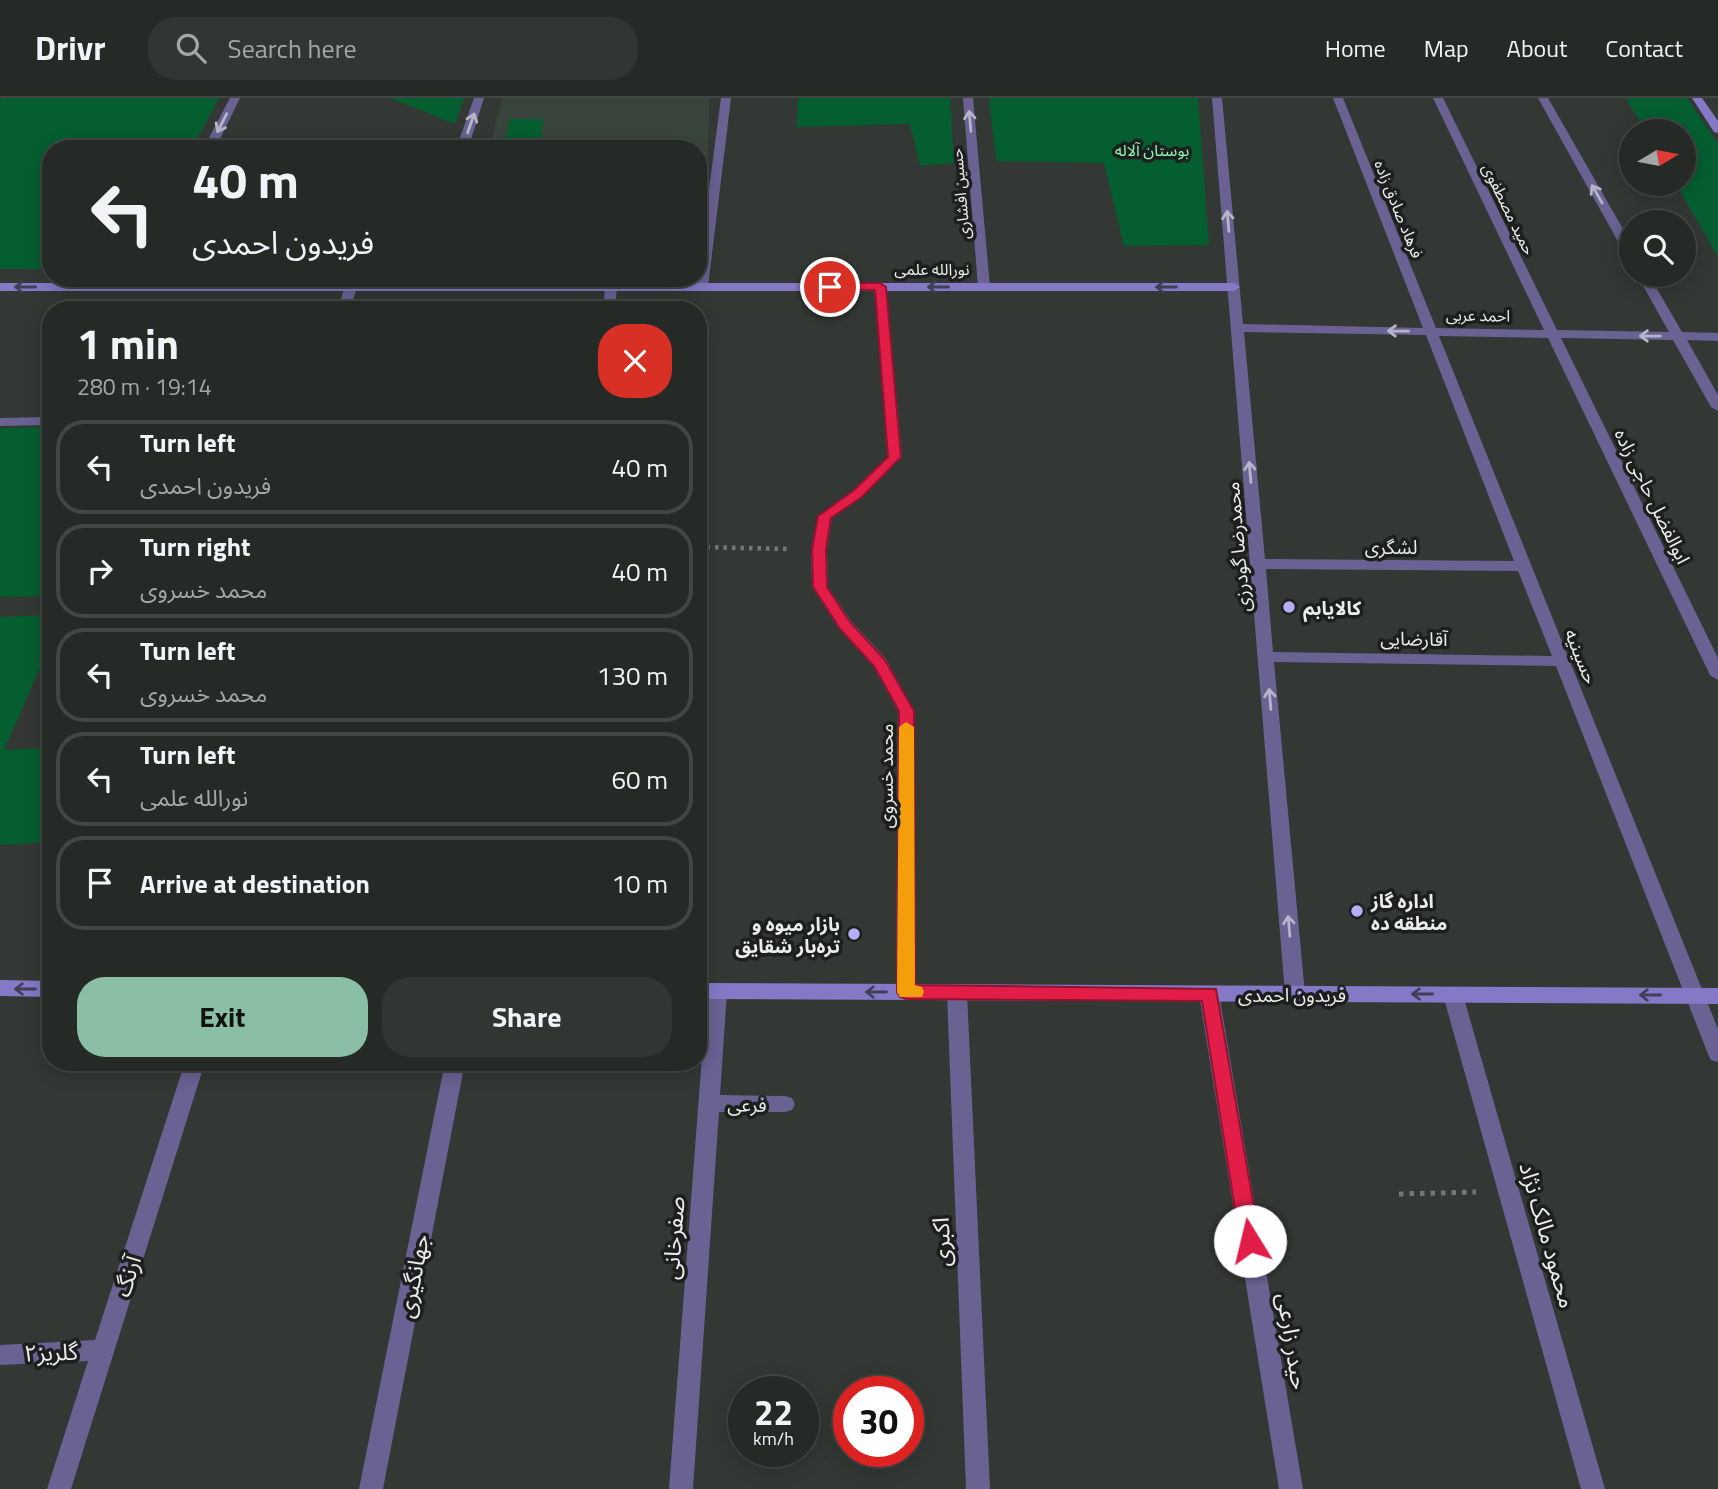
<!DOCTYPE html>
<meta charset="utf-8">
<style>
body{margin:0;font-family:"Titillium Web","Noto Sans Arabic",sans-serif;background:#323633;color:#f1f3f6;height:100vh;display:flex;flex-direction:column;font-size:26px;white-space:nowrap}
*{box-sizing:border-box;margin:0}
p{font-size:23px;color:#a4a7a7}
.icon{flex:none;width:38px;height:38px;fill:none;stroke:currentColor;stroke-width:2;stroke-linecap:round;stroke-linejoin:round}
.map{position:relative;flex:1;overflow:hidden}
.side{position:absolute;left:42px;top:203px;width:665px;height:770px;display:flex;flex-direction:column;background:#262a27;border-radius:28px;box-shadow:0 4px 18px #0003,0 0 0 2px #424644}
.side>*{flex:none}
.hud{position:absolute;left:42px;top:42px;width:665px;height:147px;border-radius:28px;box-shadow:0 4px 18px #0003,0 0 0 2px #424644;background:#262a27;color:#f1f3f6;overflow:hidden}
.needle{width:46px;rotate:80deg}
.fabs{position:absolute;left:1619px;top:21px;display:grid;gap:14px}
.fabs a{display:grid;place-items:center;width:77px;height:77px;border-radius:50%;background:#262a27;box-shadow:0 4px 18px #0003,0 0 0 2px #424644;font-size:35px}
.speed{position:absolute;left:728px;top:1278px;display:flex;gap:14px;font-size:35px;font-weight:700;text-align:center}
.speed>*{display:grid;place-content:center;width:91px;height:91px;border-radius:50%;background:#262a27;box-shadow:0 4px 18px #0003,0 0 0 2px #424644;line-height:1}
.speed small{font-size:18px;font-weight:400}
.speed .limit{border:10px solid #d22;background:#fff;color:#111}
.pin{position:absolute;display:grid;place-items:center;width:60px;height:60px;color:#fff;margin:-30px;border:4px solid #fff;border-radius:50%;box-shadow:0 2px 7px #0007}
.me{position:absolute;width:77px;margin:-38px;rotate:351deg;stroke-linejoin:round;filter:drop-shadow(0 0 5px #0008)}
.turn{display:flex;align-items:center;gap:24px;height:147px;padding:0 35px;font-size:32px}
.turn .icon{width:91px;height:91px;stroke-width:2.5}
.turn b{display:block;font-size:49px;line-height:60px}
.round{display:grid;place-items:center;flex:none;width:74px;height:74px;border-radius:28px;background:#323633}
.summary{display:flex;align-items:center;justify-content:space-between;height:119px;padding:0 35px}
h1{font-size:42px;font-weight:700;line-height:52px}
.cta{display:flex;gap:14px;margin-top:auto;padding:14px 35px}
.cta a{flex:1;height:80px;border-radius:28px;background:#8abfa5;color:#111;font-size:28px;font-weight:700;line-height:80px;text-align:center}
.cta a+a{background:#323633;color:#f1f3f6}
ul{padding:0;list-style:none}
li{display:flex;align-items:center;gap:21px;height:94px;margin:0 14px 10px;padding:0 21px;border:4px solid #424644;border-radius:28px}
li div{flex:1}
li b{display:block;font-size:26px}
li em{font-style:normal}
header{display:flex;align-items:center;gap:42px;box-sizing:border-box;height:98px;padding:0 35px;background:#262a27;border-bottom:2px solid #424644}
header strong{font-size:33px}
nav{display:flex;gap:38px;margin-inline-start:auto;font-size:24px}
.search{width:490px;height:63px;background:#323633;display:flex;align-items:center;gap:18px;box-sizing:border-box;padding:0 24px;border-radius:28px;color:#a4a7a7;font-size:26px}
.map>svg:first-child{display:block}
</style>
<header>
<strong>Drivr</strong>
<div class="search"><svg class="icon" aria-label="search" viewBox="0 0 24 24"><circle cx="10" cy="10" r="6"/><path d="M15 15l6 6"/></svg>Search here</div>
<nav><a>Home</a><a>Map</a><a>About</a><a>Contact</a></nav>
</header>
<div class="map">
<svg width="1718" height="1391" viewBox="0 0 1718 1391">
<rect width="100%" height="100%" fill="#333834"/>
<path fill="#39443c" d="M502,0h207l-1,60h-10v-9h-208z"/>
<g fill="#055e30">
<path d="M2,0h217l-27,51h-141v120h-51v-167z"/>
<path d="M390,0h74l-9,26z"/>
<path d="M798,0h152l4,65 -34,3 -10,-42 -113,3z"/>
<path d="M989,0h209l11,147 -85,1 -20,-83 -108,-2z"/>
<path d="M1626,0h61l31,46v113l-42,-73h8v-53h-39z"/>
<path d="M510,21h34l-6,30h-35z"/>
<path d="M51,329v169l-51,1v-169z"/>
<path d="M51,517v28l-47,107 47,-2v94l-51,3v-228z"/>
</g>
<g fill="none" stroke-linecap="round" stroke-linejoin="round">
<path stroke="#747875" stroke-width="4.5" stroke-dasharray="3.5 5" stroke-linecap="butt" d="M698,449l92,2"/>
<path stroke="#747875" stroke-width="5" stroke-dasharray="4.5 6" stroke-linecap="butt" d="M1399,1096l77,-2"/>
<path fill="#696293" fill-rule="evenodd" d="M51,319v8l-51,1v-8z"/>
<g fill="#696293" fill-rule="evenodd">
<path d="M230,0h10l-25,51h-12z"/>
<path d="M474,0h10l-16,51h-12z"/>
<path d="M721,0h10l-23,189 -6,4 -6,-4z"/>
<path d="M963,0h10l17,189 -6,4 -6,-4z"/>
<path d="M1212,0h10l21,226 180,4 -90,-230h10l93,230 108,2 -111,-232h10l114,232 112,2 -32,-57h12l33,57 36,1v8l-31,-1 31,55v16l-7,-4 -38,-67 -112,-2 157,320v22l-8,-5 -162,-337 -109,-2 279,693v33l-7,-2 -3,-6 -152,-388 -282,-4 31,332 -3,5 -7,3 -7,-3 -3,-5zM1244,234l182,3 88,226 -249,-2zM1266,471l252,2 34,85 -279,-4z"/>
<path d="M1538,0h10l83,145v15l-6,-4z"/>
<path d="M351,185l6,4 -7,23h-13l8,-23z"/>
<path d="M611,185l6,4 -2,23h-12l2,-23z"/>
<path d="M880,185l6,4 16,170 -40,40 -30,21 -5,31 1,38 23,34 35,38 28,52 2,281 -3,5 -7,3 -7,-3 -3,-5 2,-281 -25,-45 -34,-37 -27,-42 -1,-38 7,-33 34,-25 36,-35 -14,-169z"/>
<path d="M717,885l7,3 3,5 -7,104 65,1 7,2 3,6 -3,6 -7,2h-66l-26,377h-24l38,-498 3,-5z"/>
<path d="M957,887l7,3 3,5 23,496h-24l-19,-496 3,-5z"/>
<path d="M1209,888l7,3 3,5 84,495h-24l-80,-495 3,-5z"/>
<path d="M1453,889l7,3 3,5 142,494h-24l-138,-494 3,-5z"/>
<path d="M185,964h20l-134,427h-24l41,-128 -88,4v-20l95,-5z"/>
<path d="M445,964h20l-82,427h-24z"/>
</g>
<g fill="#8579c7" fill-rule="evenodd">
<path d="M1692,0h10l16,23v12l-4,-1z"/>
<path d="M0,185h1234l6,4 -6,4h-1234z"/>
<path d="M0,882l51,1v16l-51,-1z"/>
<path d="M698,885l1020,5v16l-1020,-5z"/>
</g>
</g>
<defs><path id="oneway-shaft" d="M-6 0H5M1.5-3L5.5 0L1.5 3" fill="none" stroke-width="1.6" stroke-linecap="round" stroke-linejoin="round" transform="scale(1.75)"/></defs>
<g stroke="#b6b5c8">
<use href="#oneway-shaft" transform="translate(970 23) rotate(-95)"/>
<use href="#oneway-shaft" transform="translate(222 25) rotate(117)"/>
<use href="#oneway-shaft" transform="translate(471 25) rotate(-71)"/>
<use href="#oneway-shaft" transform="translate(1597 96) rotate(-120)"/>
<use href="#oneway-shaft" transform="translate(1228 123) rotate(-95)"/>
<use href="#oneway-shaft" transform="translate(1398 233) rotate(-179)"/>
<use href="#oneway-shaft" transform="translate(1650 238) rotate(-179)"/>
<use href="#oneway-shaft" transform="translate(1250 374) rotate(-95)"/>
<use href="#oneway-shaft" transform="translate(1270 601) rotate(-95)"/>
<use href="#oneway-shaft" transform="translate(1289 828) rotate(-95)"/>
</g>
<g stroke="#413e58">
<use href="#oneway-shaft" transform="translate(25 189) rotate(180)"/>
<use href="#oneway-shaft" transform="translate(938 189) rotate(180)"/>
<use href="#oneway-shaft" transform="translate(1166 189) rotate(180)"/>
<use href="#oneway-shaft" transform="translate(25 891) rotate(-180)"/>
<use href="#oneway-shaft" transform="translate(876 894) rotate(-180)"/>
<use href="#oneway-shaft" transform="translate(1422 896) rotate(-180)"/>
<use href="#oneway-shaft" transform="translate(1650 897) rotate(-180)"/>
</g>
<path fill="#e11d48" stroke="#92132f" stroke-width="2" d="M830,185h50l6,4 15,170 -39,40 -31,21 -5,31 1,38 23,35 35,38 29,51 1,274 301,4 44,252 -3,7 -7,2 -7,-2 -3,-7 -38,-240 -296,-2 -6,-2 -3,-5 2,-281 -25,-45 -34,-37 -27,-42 -1,-38 6,-33 35,-25 35,-34 -13,-167 -50,-1v-5z"/>
<path fill="#f59e0b" d="M906,624l8,5 1,258 7,2 2,5 -2,5h-22l-3,-5 2,-265z"/>
<g fill="#b6acf8" stroke="#1c1f1d" stroke-width="2.5">
<circle cx="1289" cy="509" r="7"/>
<circle cx="1357" cy="813" r="7"/>
<circle cx="854" cy="836" r="7"/>
</g>
<g text-anchor="middle" dominant-baseline="central" stroke-width="7" stroke-linejoin="round" paint-order="stroke">
<g font-size="16" fill="#8ff9b1" stroke="#1c1f1d">
<text x="1152" y="52">بوستان آلاله</text>
</g>
<g font-size="16" fill="#eaedeb" stroke="#1c1f1d">
<text transform="translate(960 96) rotate(-95)">حسین افشاری</text>
<text transform="translate(1399 111) rotate(68)">فرهاد صادق زاده</text>
<text transform="translate(1509 111) rotate(64)">حمید مصطفوی</text>
<text x="932" y="171">نورالله علمی</text>
<text transform="translate(1478 217) rotate(1)">احمد عربی</text>
</g>
<g font-size="19" fill="#eaedeb" stroke="#1c1f1d">
<text transform="translate(1653 398) rotate(64)">ابوالفضل حاجی زاده</text>
<text x="1391" y="448">لشگری</text>
<text transform="translate(1237 449) rotate(-95)">محمدرضا گودرزی</text>
<text transform="translate(1414 540) rotate(1)">آقارضایی</text>
<text transform="translate(1582 558) rotate(68)">حسینیه</text>
<text transform="translate(885 678) rotate(-90)">محمد خسروی</text>
<text x="1292" y="896">فریدون احمدی</text>
<text transform="translate(747 1006) rotate(1)">فرعی</text>
</g>
<g font-size="19" font-weight="bold" fill="#eaedeb" stroke="#1c1f1d" text-anchor="start">
<text x="1303" y="509">کالایابم</text>
<text x="1371" y="802">اداره گاز<tspan x="1371" dy="22">منطقه ده</tspan></text>
<text x="840" y="825" text-anchor="end">بازار میوه و<tspan x="840" dy="22">تره‌بار شقایق</tspan></text>
</g>
<g font-size="23" fill="#eaedeb" stroke="#1c1f1d">
<text transform="translate(1548 1137) rotate(74)">محمود مالک نژاد</text>
<text transform="translate(673 1140) rotate(-86)">صفرخانی</text>
<text transform="translate(941 1144) rotate(-92)">اکبری</text>
<text transform="translate(127 1178) rotate(-72)">آرنگ</text>
<text transform="translate(413 1178) rotate(-79)">جهانگیری</text>
<text transform="translate(1293 1243) rotate(81)">حیدر زارعی</text>
<text transform="translate(51 1254) rotate(-2)">گلریز۲</text>
</g>
</g>
</svg>
<div class="fabs">
<a><svg class="needle" viewBox="-14 -14 28 28"><path d="M0-13l5 13h-10z" fill="#e53935"/><path d="M0 13l5-13h-10z" fill="#a4a7a7"/></svg></a>
<a><svg class="icon" aria-label="search" viewBox="0 0 24 24"><circle cx="10" cy="10" r="6"/><path d="M15 15l6 6"/></svg></a>
</div>
<div class="speed"><div>22<small>km/h</small></div><div class="limit">30</div></div>
<div class="pin" style="left:830px;top:189px;background:#d93025"><svg class="icon" aria-label="arrive" viewBox="0 0 24 24"><path d="M6 21V4h12l-3 4 3 4H6"/></svg></div>
<svg class="me" style="left:1250px;top:1143px" viewBox="-20 -20 40 40"><circle r="19" fill="#fff"/><path d="M0-13L10 11 0 6-10 11z" fill="#e11d48"/></svg>
<div class="hud">
<div class="turn"><svg class="icon" aria-label="left" viewBox="0 0 24 24"><path d="M17 20v-9H6M10 6l-5 5 5 5"/></svg><div><b>40 m</b>فریدون احمدی</div></div>
</div>
<section class="side">
<div class="summary"><div><h1>1 min</h1><p>280 m · 19:14</p></div><a class="round" style="background:#d93025;color:#fff"><svg class="icon" aria-label="close" viewBox="0 0 24 24"><path d="M6 6l12 12M18 6L6 18"/></svg></a></div>
<ul>
<li><svg class="icon" aria-label="left" viewBox="0 0 24 24"><path d="M17 20v-9H6M10 6l-5 5 5 5"/></svg><div><b>Turn left</b><p>فریدون احمدی</p></div><em>40 m</em></li>
<li><svg class="icon" aria-label="right" viewBox="0 0 24 24"><path d="M7 20v-9h11M14 6l5 5-5 5"/></svg><div><b>Turn right</b><p>محمد خسروی</p></div><em>40 m</em></li>
<li><svg class="icon" aria-label="left" viewBox="0 0 24 24"><path d="M17 20v-9H6M10 6l-5 5 5 5"/></svg><div><b>Turn left</b><p>محمد خسروی</p></div><em>130 m</em></li>
<li><svg class="icon" aria-label="left" viewBox="0 0 24 24"><path d="M17 20v-9H6M10 6l-5 5 5 5"/></svg><div><b>Turn left</b><p>نورالله علمی</p></div><em>60 m</em></li>
<li><svg class="icon" aria-label="arrive" viewBox="0 0 24 24"><path d="M6 21V4h12l-3 4 3 4H6"/></svg><div><b>Arrive at destination</b></div><em>10 m</em></li>
</ul>
<div class="cta"><a>Exit</a><a>Share</a></div>
</section>
</div>
